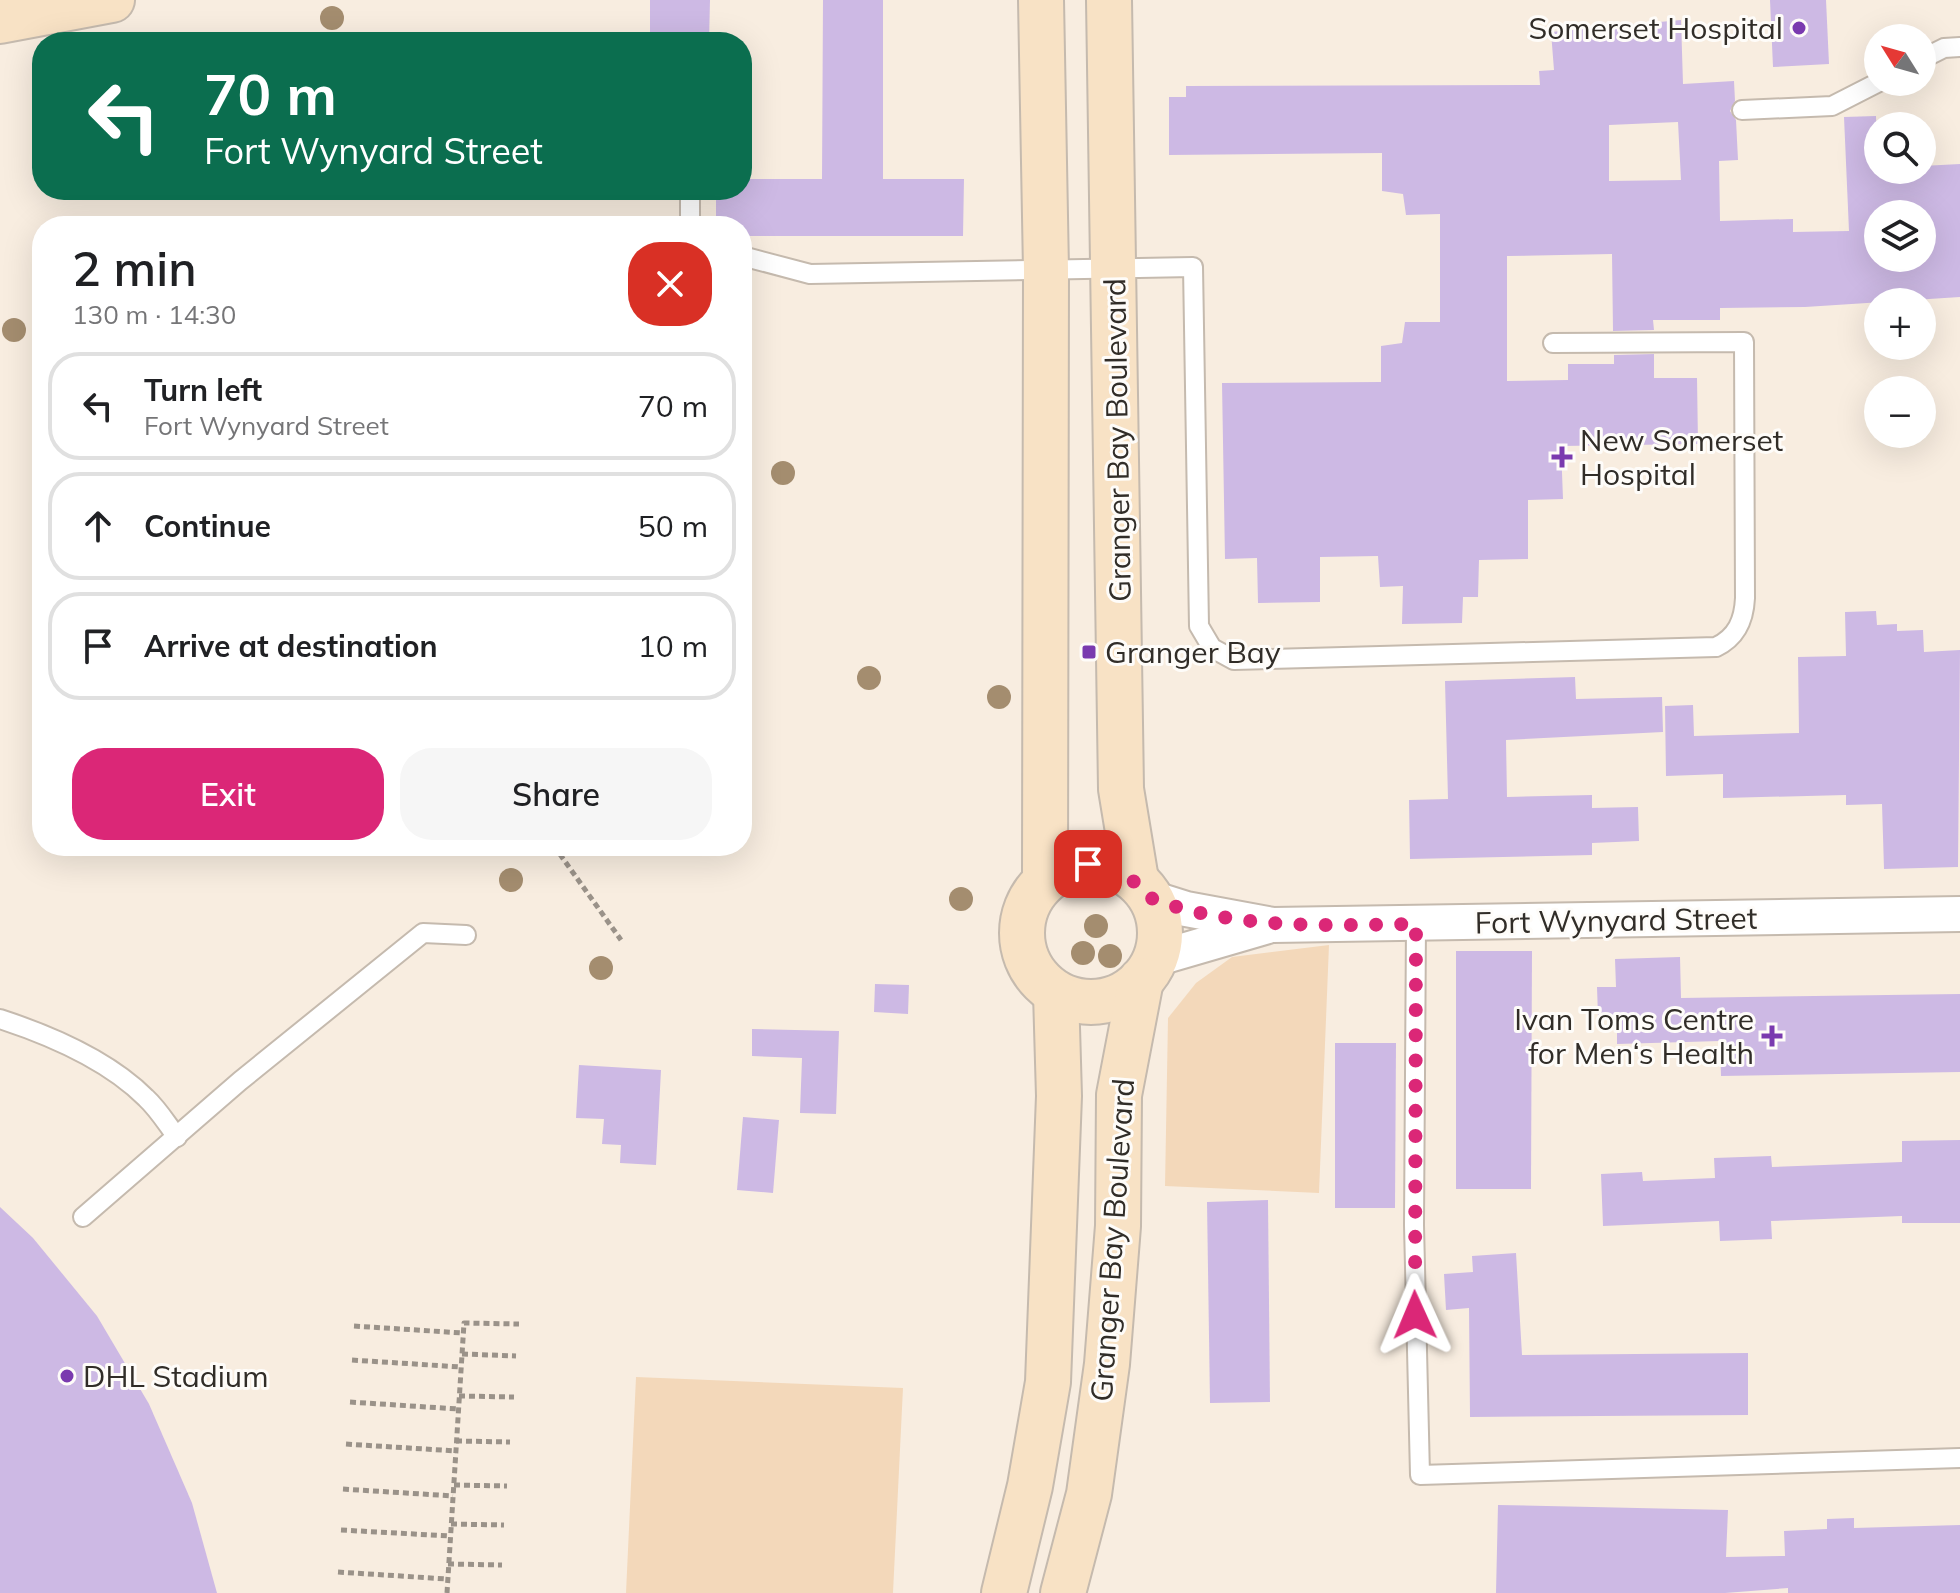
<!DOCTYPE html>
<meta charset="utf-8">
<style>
body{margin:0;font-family:Mulish,sans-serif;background:#f6f6f6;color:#202124;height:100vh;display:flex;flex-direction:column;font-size:30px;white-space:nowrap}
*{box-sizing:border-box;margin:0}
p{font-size:26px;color:#757577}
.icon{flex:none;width:44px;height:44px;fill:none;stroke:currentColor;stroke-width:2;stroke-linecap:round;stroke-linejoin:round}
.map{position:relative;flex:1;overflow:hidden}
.panel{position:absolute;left:32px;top:216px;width:720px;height:640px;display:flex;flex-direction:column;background:#fff;border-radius:32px;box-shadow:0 8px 32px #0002}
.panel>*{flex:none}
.banner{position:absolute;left:32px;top:32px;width:720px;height:168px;border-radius:32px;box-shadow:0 8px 32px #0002;background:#0b6e4f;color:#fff;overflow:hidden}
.needle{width:52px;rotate:307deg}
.tools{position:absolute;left:1864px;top:24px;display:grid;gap:16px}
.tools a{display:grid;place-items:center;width:72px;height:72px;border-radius:50%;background:#fff;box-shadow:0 8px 32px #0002;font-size:40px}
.pin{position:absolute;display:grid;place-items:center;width:68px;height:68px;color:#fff;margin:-34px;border-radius:16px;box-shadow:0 4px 12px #0006}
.me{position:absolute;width:88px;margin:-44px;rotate:359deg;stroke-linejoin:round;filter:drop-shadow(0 0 6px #0008)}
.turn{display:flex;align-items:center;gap:28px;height:168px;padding:0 40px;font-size:36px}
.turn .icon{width:104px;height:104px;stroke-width:2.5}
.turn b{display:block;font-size:56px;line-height:68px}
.round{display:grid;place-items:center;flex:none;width:84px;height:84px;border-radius:32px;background:#f6f6f6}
.overview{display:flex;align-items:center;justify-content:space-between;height:136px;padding:0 40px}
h1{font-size:48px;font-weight:600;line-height:60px}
.button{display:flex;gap:16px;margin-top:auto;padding:16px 40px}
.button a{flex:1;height:92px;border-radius:32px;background:#db2777;color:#fff;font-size:32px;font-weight:600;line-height:92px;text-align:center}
.button a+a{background:#f6f6f6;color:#202124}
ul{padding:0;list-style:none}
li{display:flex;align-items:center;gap:24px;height:108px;margin:0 16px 12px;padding:0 24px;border:4px solid #e0e0e0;border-radius:32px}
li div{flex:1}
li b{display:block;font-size:30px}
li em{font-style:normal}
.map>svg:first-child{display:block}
</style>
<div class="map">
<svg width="1960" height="1593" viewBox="0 0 1960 1593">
<rect width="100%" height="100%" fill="#f8ede0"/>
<g fill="#f3d8ba">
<path d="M1329,945l-10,248 -154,-7 3,-168 28,-35 36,-26z"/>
<path d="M636,1377l267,11 -10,205h-267z"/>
</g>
<g fill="#cdb9e4" fill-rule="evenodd">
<path d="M650,0h60l-1,42h-59z"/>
<path d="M823,0h60v179h81l-1,57h-221v-10h-26v-36h26v-11h80z"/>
<path d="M1770,0h56l3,64 -56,3z"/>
<path d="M1681,20l2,64 51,-3 1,20 -5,10 6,9 2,40 -19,1 1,60 73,-2v13l56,-1 -5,-114 32,-1 2,54h44v-4l38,-2v133l-155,10 -85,1v12h-67l1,10 -41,1 -1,-77 -105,2v125l61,-1v-16h46v-9l40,-1v24h43l1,66 -137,2 2,53 -35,1v59l-49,1 -1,37h-15l-1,26 -60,1 1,-38 -23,1 -2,-31 -58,1v45l-62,1 -1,-45 -32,1 -3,-176 159,-1v-36l21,-3 3,-21h35v-108l-34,1 -3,-21 -21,-3v-38l-213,2v-58h17v-11l354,-1 -1,-14 15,-1 -3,-38zM1678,122l3,58 -72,1v-56zM1878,214h44v44h-44z"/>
<path d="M1876,611l1,14 20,-1v7l26,-1 1,22 36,-2 -2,217 -74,2 -2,-65 -36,1v-10l-123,3v-24l-57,2 -1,-70 28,-1 1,31 105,-3 -1,-76 48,-1 -1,-44z"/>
<path d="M1575,677l1,22 86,-2 1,35 -157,8 1,57 85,-2v13l46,-1 1,34 -47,2v12l-182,4 -1,-59 39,-1 -3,-118z"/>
<path d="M1456,951h76l-1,238h-75z"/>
<path d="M1680,957l1,41 279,-4v78l-239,4 -1,-35 -103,3v-29l-19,1 -1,-29h19l-1,-28z"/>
<path d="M875,984l34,1 -1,29 -34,-2z"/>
<path d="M752,1029l87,2 -3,83 -36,-1 2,-55 -50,-2z"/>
<path d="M1335,1043h61l-1,165h-60z"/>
<path d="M579,1065l82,5 -5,95 -36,-2 1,-18 -19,-1 2,-25 -28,-1z"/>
<path d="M743,1117l36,3 -6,73 -36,-3z"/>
<path d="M1960,1140v83h-58v-7l-131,5 1,18 -52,2 -1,-20 -116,5 -2,-52 41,-2 1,9 72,-3 -1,-20 57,-2 1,11 130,-5v-21z"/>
<path d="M1268,1200l2,202 -60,1 -3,-201z"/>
<path d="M0,1207l33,31 64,78 52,88 43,99 25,90h-217z"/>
<path d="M1516,1253l6,102 226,-2v62l-278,2 -1,-109 -23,2 -2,-36 29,-2 -1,-16z"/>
<path d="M1498,1505l230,5 -2,47 59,-1 -1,-25 43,-2v-10l27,-1v10l106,-3v68h-172v-5l-63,5h-229z"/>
</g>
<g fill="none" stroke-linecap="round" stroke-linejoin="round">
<g stroke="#c5baae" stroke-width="22">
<g id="lane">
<path d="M1922,59l22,-11 16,-1"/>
<path d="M1742,110l90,-4 47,-24"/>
<path d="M690,190v36"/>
<path d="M742,256l68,18 383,-7 6,359 13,22 22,12 482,-13c21,-10 28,-27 29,-49l-1,-256 -191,1"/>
<path d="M1416,924l-2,301 6,250 540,-17"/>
<path d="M0,1019c49,16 109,42 146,79 12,11 21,26 31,39"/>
<path d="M83,1217l157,-136 183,-148 43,2"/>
</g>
</g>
<g stroke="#c5baae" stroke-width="38">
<g id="street">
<path d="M1151,898l35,11 87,16 687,-11"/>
<path d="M1155,959l113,-33"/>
</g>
</g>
<g stroke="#c5baae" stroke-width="48">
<g id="secondary">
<path d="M1041,0l5,270 -1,610"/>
<path d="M1109,0l12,789 15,91"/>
<path d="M0,21l112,-21"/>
<circle cx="1091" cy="933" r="69"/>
<path d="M1004,1593l26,-107 18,-104 11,-286 -3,-103"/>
<path d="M1063,1593l26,-99 18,-130 11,-138 1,-131 22,-115"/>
</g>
</g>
<g stroke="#9a9289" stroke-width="5" stroke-dasharray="6 4" stroke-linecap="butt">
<path d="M554,846l67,94"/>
<path d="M354,1326l109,7"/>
<path d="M462,1354l54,2"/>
<path d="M352,1360l109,7"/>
<path d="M459,1396l55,1"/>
<path d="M350,1402l108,7"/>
<path d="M456,1441l54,1"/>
<path d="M346,1444l110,7"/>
<path d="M454,1485l53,1"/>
<path d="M343,1489l110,7"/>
<path d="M451,1524l53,1"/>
<path d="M341,1530l109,6"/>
<path d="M448,1564l54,1"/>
<path d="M338,1572l109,7"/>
<path d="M447,1593l17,-270 55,1"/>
</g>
<use href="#lane" stroke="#fff" stroke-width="18"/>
<use href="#street" stroke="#fff" stroke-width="34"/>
<use href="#secondary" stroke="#f8e2c5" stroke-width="44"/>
</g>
<g fill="#a48d6f">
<circle cx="332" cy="18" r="12"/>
<circle cx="14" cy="330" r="12"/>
<circle cx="783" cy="473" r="12"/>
<circle cx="869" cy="678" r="12"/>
<circle cx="999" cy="697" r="12"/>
<circle cx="511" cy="880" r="12"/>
<circle cx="961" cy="899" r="12"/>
<circle cx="1096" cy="926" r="12"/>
<circle cx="1083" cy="953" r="12"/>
<circle cx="1110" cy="956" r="12"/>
<circle cx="601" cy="968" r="12"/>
</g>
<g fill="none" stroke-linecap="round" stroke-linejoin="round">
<path stroke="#db2777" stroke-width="14" stroke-dasharray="0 25.2" d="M1088,864c30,-1 42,14 62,33 7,6 25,9 34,12 77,20 154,16 232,15l-1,391"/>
</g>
<g fill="#7a3aaf" stroke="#fefcf9" stroke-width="3">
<circle cx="1799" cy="28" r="8"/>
<path d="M1558 445h8v8h8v8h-8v8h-8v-8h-8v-8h8z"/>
<rect x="1081" y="644" width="16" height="16" rx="4"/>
<path d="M1768 1024h8v8h8v8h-8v8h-8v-8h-8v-8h8z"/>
<circle cx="67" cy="1376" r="8"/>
</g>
<g text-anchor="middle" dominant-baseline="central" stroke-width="6" stroke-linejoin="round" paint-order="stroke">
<g font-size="30" fill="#312d28" stroke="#fefcf9" text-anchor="start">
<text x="1783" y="28" text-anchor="end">Somerset Hospital</text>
<text x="1580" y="440">New Somerset<tspan x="1580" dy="34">Hospital</tspan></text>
<text x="1105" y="652">Granger Bay</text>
<text x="1754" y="1019" text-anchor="end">Ivan Toms Centre<tspan x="1754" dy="34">for Men‘s Health</tspan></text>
<text x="83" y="1376">DHL Stadium</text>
</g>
<g font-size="30" fill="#312d28" stroke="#fefcf9">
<text transform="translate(1117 440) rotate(-91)">Granger Bay Boulevard</text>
<text transform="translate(1616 920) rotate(-1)">Fort Wynyard Street</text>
<text transform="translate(1112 1240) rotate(-86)">Granger Bay Boulevard</text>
</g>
</g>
</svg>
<div class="tools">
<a><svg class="needle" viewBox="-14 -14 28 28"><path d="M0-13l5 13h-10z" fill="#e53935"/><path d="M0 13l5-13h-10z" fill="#757577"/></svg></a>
<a><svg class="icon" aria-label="search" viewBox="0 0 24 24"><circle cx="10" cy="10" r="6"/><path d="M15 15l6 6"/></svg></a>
<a><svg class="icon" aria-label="layers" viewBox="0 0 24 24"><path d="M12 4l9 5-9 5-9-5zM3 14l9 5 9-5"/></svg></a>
<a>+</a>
<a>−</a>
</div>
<div class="pin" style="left:1088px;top:864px;background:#d93025"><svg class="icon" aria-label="arrive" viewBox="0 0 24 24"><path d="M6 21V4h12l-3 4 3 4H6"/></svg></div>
<svg class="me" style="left:1415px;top:1315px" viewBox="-20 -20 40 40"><path d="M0-17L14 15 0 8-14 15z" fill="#db2777" stroke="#fff" stroke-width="4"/></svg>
<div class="banner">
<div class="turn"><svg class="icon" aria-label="left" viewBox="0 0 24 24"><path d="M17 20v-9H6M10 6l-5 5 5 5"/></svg><div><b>70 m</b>Fort Wynyard Street</div></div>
</div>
<section class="panel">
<div class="overview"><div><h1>2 min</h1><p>130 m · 14:30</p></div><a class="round" style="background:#d93025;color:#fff"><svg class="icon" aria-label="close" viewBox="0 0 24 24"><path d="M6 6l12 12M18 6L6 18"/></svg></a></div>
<ul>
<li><svg class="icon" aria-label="left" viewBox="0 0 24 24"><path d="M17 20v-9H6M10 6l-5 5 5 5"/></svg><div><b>Turn left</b><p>Fort Wynyard Street</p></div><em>70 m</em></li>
<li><svg class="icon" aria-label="ahead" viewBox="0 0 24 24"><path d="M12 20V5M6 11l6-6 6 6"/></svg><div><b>Continue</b></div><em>50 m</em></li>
<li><svg class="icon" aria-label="arrive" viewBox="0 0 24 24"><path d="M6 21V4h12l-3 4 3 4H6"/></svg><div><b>Arrive at destination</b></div><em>10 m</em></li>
</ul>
<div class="button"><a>Exit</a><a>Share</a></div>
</section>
</div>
